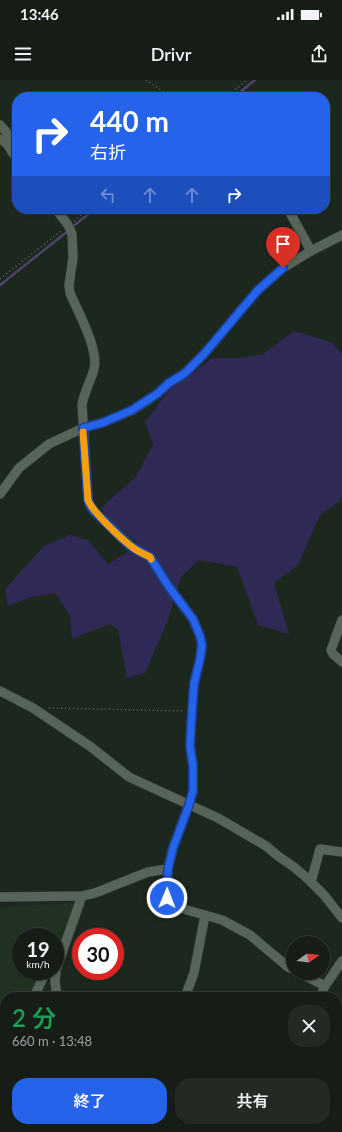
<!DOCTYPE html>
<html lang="ja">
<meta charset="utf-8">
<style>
body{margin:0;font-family:Lato,"Noto Sans JP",sans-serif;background:#222a23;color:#f1f3f6;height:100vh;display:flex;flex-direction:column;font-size:15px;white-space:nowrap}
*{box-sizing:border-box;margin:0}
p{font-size:13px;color:#9da2a1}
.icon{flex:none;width:22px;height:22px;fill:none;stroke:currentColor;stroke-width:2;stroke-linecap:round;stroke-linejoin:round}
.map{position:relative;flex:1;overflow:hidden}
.side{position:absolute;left:0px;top:912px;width:342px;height:140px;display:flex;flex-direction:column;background:#151d16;border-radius:16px 16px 0 0;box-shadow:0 1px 3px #0004,0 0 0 1px #343b35}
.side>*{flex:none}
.guide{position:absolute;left:12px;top:12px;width:318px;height:122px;border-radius:16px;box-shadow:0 1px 3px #0004,0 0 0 1px #343b35;background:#2563eb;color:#fff;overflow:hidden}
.needle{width:26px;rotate:76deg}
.buttons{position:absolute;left:286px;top:856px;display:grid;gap:8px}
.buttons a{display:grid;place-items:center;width:44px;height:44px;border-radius:50%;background:#151d16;box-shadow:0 1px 3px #0004,0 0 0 1px #343b35;font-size:20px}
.speed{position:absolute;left:12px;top:848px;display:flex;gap:8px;font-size:20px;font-weight:700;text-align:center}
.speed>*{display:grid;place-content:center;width:52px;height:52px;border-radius:50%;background:#151d16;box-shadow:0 1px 3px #0004,0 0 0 1px #343b35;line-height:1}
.speed small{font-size:10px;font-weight:400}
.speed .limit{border:6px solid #d22;background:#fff;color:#111}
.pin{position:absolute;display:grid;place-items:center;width:34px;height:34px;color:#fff;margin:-41px -17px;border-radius:50% 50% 50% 0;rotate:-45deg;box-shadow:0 0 4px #0007}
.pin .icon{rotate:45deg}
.me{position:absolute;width:44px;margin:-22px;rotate:1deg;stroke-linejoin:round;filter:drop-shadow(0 0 3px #0008)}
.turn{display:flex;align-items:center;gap:14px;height:84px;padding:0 12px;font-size:18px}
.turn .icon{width:52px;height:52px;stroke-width:2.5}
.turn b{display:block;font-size:28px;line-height:34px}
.lanes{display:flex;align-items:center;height:38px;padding:0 12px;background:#0003;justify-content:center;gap:20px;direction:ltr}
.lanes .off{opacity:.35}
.round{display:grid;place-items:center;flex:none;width:42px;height:42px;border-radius:16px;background:#222a23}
.headline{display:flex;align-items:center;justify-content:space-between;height:68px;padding:0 12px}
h1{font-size:24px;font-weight:600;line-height:30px;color:#1e9e55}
.cta{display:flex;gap:8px;margin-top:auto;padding:8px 12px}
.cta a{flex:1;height:46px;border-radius:16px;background:#2563eb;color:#fff;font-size:16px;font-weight:600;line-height:46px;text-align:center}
.cta a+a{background:#222a23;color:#f1f3f6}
.status{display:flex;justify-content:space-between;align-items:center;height:28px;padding:0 20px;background:#151d16;direction:ltr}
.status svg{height:11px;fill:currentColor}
header{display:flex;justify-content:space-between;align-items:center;height:52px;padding:0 12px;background:#151d16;font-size:18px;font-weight:600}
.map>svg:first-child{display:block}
</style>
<div class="status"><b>13:46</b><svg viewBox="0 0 49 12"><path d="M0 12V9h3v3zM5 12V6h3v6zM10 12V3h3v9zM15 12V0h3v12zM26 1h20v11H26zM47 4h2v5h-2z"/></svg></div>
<header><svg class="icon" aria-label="menu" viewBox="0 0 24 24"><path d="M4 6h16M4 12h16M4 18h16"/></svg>Drivr<svg class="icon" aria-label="share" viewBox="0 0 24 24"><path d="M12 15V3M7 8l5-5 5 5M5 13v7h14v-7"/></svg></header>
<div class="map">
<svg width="342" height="1052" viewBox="0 0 342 1052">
<rect width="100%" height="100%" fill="#1c271e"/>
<path fill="#203122" d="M76,823l-21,59v-25h-34v34h30l-11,26h-35v130h11v5h-16v-225z"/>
<path fill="#2f2955" d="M294,251l37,11 11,12v142l-2,5 -20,14 -22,50 -24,18 15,51 -31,-9 -21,-58 -38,-7 -18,17 -13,43 -23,53 -18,5 -9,-48 -8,-6 -38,15 -2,-23 -15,-23 -26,5 -21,8 -3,-17 39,-43 26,-11 18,5 20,24 32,-19 -31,-26 -8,-11 35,-31 17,-33 -8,-22 25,-33 43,-31h26l24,-4z"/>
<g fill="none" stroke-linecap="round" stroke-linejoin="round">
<g stroke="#4d426a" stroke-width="2.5">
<path d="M234,17l21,-17"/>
<path d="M72,147l23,-18"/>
<path d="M0,205l68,-54"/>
</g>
<g stroke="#3b443d" stroke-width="10">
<g id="minor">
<path d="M0,45c10,10 11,13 12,27"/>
<path d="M0,59l6,4 11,16"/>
<path d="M56,129l12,16 4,9 1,24 -4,27 1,8c8,19 29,56 24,76 -3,12 -10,23 -12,36l6,94 2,6 3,5 38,36 19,11 19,30 24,32 7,17 2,9 -2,14 -6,25 -2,27 -2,35 3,21v24l-4,14 -16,43 -5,21 -1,28 1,4 19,9 35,10 28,15 38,32 5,2"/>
<path d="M288,129l23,42"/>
<path d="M0,414l19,-26 30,-24 34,-16 19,-5 31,-13 24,-16 12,-11 16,-10 19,-19 54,-64 25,-22 28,-17 31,-16"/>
<path d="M342,540l-11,30 2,4 9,8"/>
<path d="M0,611l33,17 58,39 38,30 89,41 48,28 12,10 16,11 14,12 16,16 18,23"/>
<path d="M311,802l9,-33 22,3"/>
<path d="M0,817l82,-1 13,-3 53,-21 20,-3"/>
<path d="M35,857l1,-2 4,2"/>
<path d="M55,864l3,1 -3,7"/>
<path d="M300,893l25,13"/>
<path d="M34,917l12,-26"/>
<path d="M57,917l-2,-15 1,-12 26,-74"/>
<path d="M185,917l9,-24 11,-58"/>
<path d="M320,917l5,-11 17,-25"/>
<path d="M0,988l5,-10"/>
<path d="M247,1052l16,-3 10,3"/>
</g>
</g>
<g stroke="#667068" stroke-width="1.5" stroke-dasharray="1 3" stroke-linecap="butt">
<path d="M146,0l26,17"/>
<path d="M226,17l21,-17"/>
<path d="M74,141l14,-12"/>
<path d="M0,199l61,-48"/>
<path d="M49,628l135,3"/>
</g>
<use href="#minor" stroke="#576459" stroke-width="9"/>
</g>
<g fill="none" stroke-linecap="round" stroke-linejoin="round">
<g stroke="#184099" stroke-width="10">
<path id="route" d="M167,818l1,-29 5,-21 16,-43 4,-14v-25l-3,-20 2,-35 2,-27 6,-25 2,-14 -2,-9 -7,-17 -24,-32 -19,-30 -20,-11 -37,-36 -3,-5 -2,-5 -5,-72 19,-5 30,-13 25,-16 12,-11 16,-10 19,-19 54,-64 25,-22"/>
</g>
<use href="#route" stroke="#2563eb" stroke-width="7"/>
<path stroke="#f59e0b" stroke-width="7" d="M83,352l5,68c4,11 32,38 43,46 5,5 13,8 19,11l1,2"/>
</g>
</svg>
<div class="buttons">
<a><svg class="needle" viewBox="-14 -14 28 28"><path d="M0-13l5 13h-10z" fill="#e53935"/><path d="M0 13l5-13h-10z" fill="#9da2a1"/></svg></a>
</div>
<div class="speed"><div>19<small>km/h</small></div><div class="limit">30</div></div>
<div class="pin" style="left:283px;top:188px;background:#d93025"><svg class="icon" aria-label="arrive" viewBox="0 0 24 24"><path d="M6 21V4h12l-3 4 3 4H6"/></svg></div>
<svg class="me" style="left:167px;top:818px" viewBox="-20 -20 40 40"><circle r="17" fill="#2563eb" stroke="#fff" stroke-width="3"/><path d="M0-11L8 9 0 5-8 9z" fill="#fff"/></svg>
<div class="guide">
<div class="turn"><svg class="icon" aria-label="right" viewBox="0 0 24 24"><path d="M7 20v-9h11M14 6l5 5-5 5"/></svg><div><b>440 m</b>右折</div></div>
<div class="lanes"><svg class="icon off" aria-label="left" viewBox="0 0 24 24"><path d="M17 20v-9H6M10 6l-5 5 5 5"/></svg><svg class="icon off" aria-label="ahead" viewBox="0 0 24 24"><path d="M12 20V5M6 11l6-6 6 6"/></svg><svg class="icon off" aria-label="ahead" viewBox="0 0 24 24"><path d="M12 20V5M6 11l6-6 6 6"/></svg><svg class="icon" aria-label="right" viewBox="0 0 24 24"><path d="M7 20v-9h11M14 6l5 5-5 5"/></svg></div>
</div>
<section class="side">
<div class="headline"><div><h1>2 分</h1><p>660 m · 13:48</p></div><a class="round"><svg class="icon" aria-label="close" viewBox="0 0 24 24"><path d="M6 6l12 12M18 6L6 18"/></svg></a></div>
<div class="cta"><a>終了</a><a>共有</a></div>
</section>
</div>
